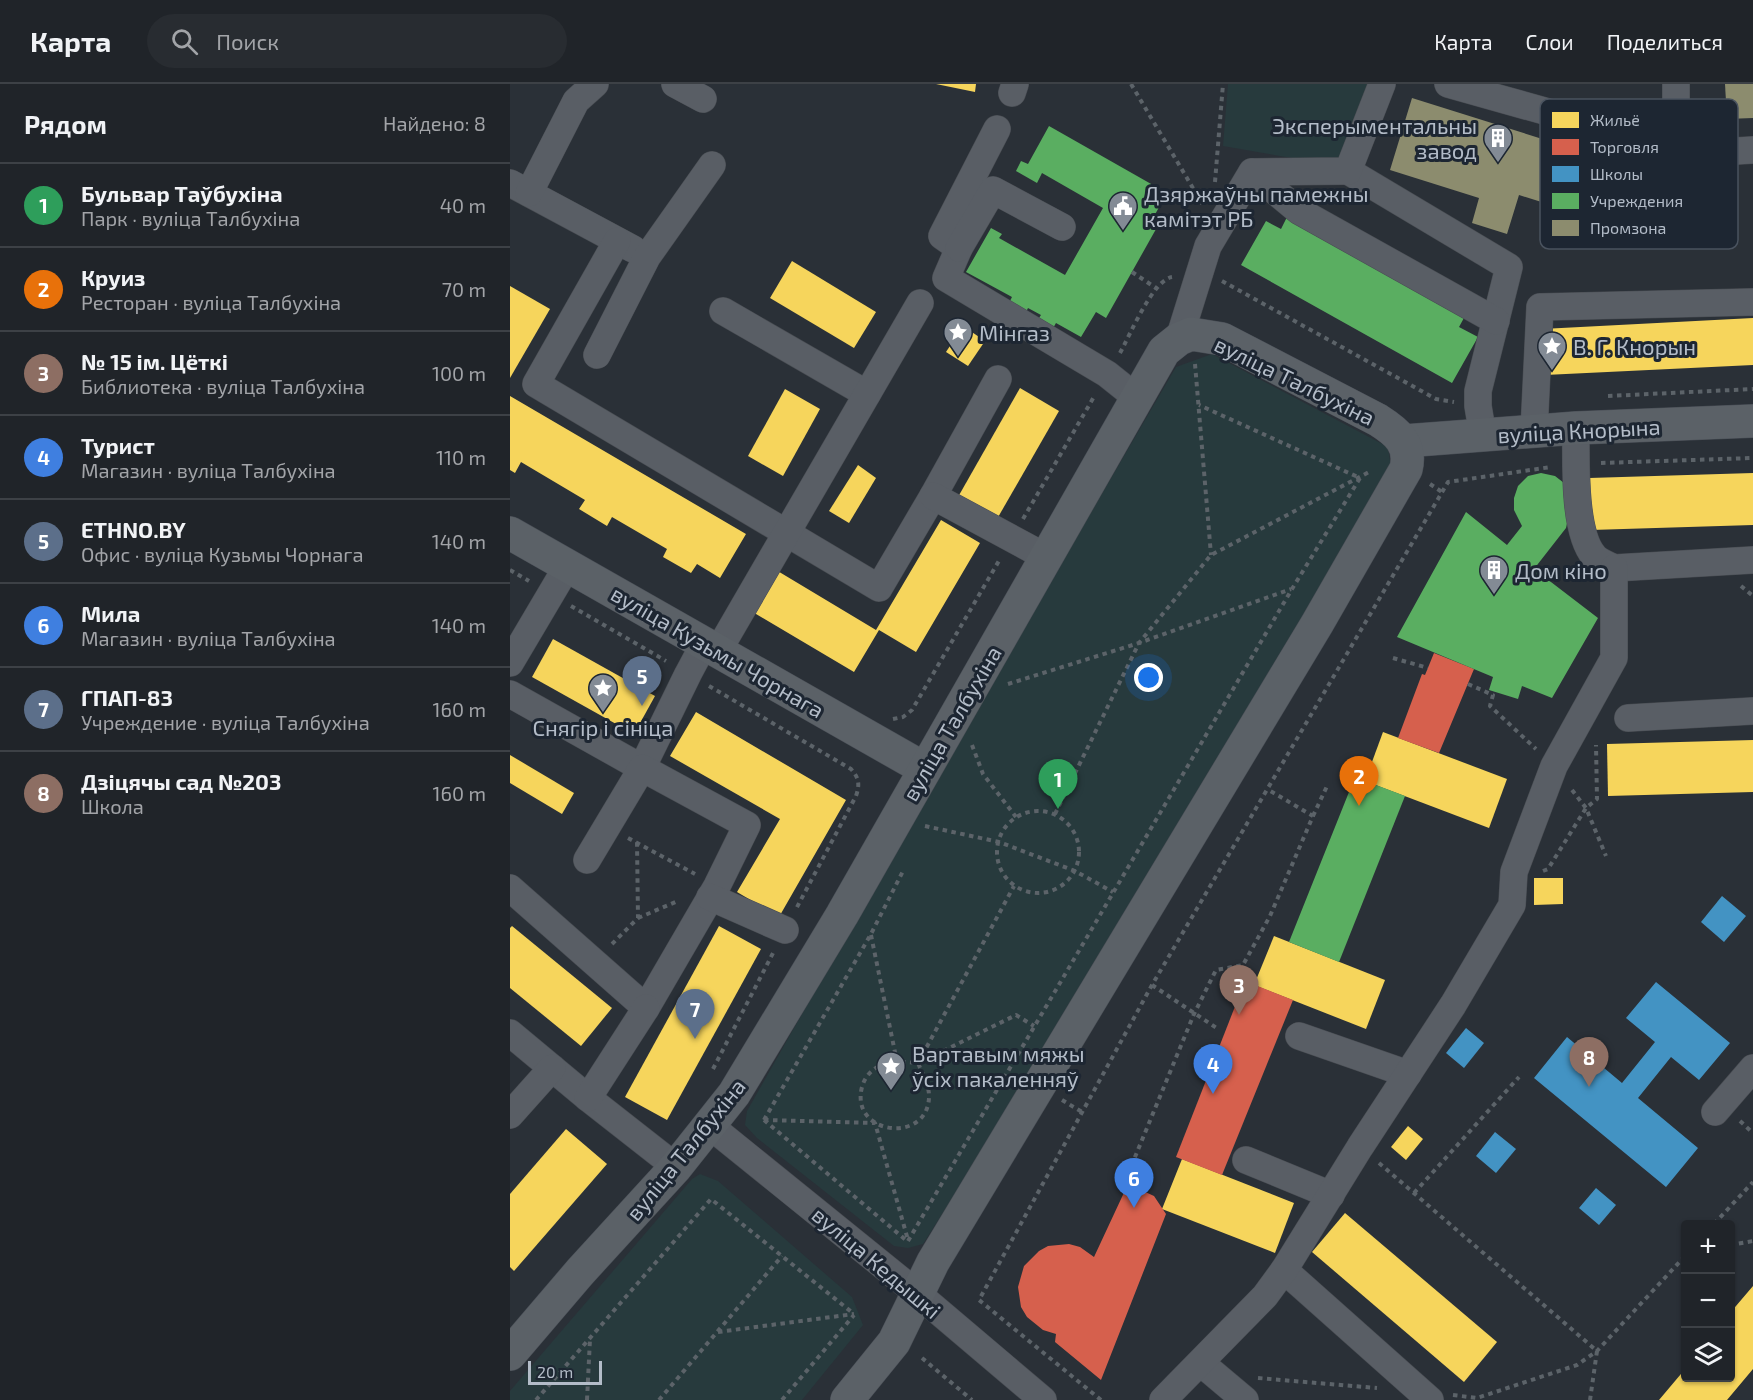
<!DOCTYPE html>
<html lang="ru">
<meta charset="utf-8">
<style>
:root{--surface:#202429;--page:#282c31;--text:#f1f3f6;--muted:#a2a4a8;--line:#3d4146;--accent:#8bbbb9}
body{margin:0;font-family:"Exo 2",sans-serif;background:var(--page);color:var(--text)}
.controls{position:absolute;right:18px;bottom:18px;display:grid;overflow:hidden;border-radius:6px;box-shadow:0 2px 4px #0004}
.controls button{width:54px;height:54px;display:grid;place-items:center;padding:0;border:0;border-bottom:2px solid var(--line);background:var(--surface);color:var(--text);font:30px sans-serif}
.scale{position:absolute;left:18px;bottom:15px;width:74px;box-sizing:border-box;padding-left:6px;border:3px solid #b3bcc8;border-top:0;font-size:16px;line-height:21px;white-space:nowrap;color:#b3bcc8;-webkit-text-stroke:4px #1d2632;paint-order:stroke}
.you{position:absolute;left:639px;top:594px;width:21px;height:21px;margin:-15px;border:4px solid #fff;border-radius:50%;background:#1a73e8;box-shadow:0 0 0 9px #1a73e833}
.badge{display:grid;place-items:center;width:39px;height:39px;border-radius:50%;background:var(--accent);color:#fff;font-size:20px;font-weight:700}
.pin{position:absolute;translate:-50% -50px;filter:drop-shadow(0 2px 3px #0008)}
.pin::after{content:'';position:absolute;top:32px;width:21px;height:18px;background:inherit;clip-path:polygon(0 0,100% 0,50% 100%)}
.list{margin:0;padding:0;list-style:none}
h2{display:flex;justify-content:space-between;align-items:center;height:78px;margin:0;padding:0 24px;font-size:26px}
h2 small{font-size:20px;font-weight:400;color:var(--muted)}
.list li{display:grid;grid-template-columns:39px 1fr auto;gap:18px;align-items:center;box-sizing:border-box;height:84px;padding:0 24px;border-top:2px solid var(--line)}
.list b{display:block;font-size:22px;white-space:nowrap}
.list p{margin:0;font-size:20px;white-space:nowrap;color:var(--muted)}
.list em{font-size:20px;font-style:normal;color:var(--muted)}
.icon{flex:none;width:33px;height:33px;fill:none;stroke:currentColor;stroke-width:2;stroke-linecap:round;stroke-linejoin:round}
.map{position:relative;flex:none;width:1243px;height:1316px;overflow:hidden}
header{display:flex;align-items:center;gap:36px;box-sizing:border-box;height:84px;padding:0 30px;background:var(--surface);border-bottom:2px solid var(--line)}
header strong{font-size:28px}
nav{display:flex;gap:33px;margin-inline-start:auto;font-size:21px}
.search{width:420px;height:54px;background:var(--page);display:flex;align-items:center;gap:15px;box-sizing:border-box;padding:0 21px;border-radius:33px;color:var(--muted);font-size:22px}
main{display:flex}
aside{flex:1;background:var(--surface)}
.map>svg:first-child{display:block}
</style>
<header>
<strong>Карта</strong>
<div class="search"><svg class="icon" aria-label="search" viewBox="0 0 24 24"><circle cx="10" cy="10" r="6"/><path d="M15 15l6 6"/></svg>Поиск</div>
<nav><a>Карта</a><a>Слои</a><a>Поделиться</a></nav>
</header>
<main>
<aside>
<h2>Рядом<small>Найдено: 8</small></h2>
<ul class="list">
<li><span class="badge" style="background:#2e9e5b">1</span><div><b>Бульвар Таўбухіна</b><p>Парк · вуліца Талбухіна</p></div><em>40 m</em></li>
<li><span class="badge" style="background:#e8710a">2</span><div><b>Круиз</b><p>Ресторан · вуліца Талбухіна</p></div><em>70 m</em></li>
<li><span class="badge" style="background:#8d6e63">3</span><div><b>№ 15 ім. Цёткі</b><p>Библиотека · вуліца Талбухіна</p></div><em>100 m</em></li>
<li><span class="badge" style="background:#3f7fe0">4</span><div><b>Турист</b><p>Магазин · вуліца Талбухіна</p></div><em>110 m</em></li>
<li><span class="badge" style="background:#5c6f8a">5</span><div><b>ETHNO.BY</b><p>Офис · вуліца Кузьмы Чорнага</p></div><em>140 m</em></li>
<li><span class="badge" style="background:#3f7fe0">6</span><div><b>Мила</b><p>Магазин · вуліца Талбухіна</p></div><em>140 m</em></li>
<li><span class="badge" style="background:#5c6f8a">7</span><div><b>ГПАП-83</b><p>Учреждение · вуліца Талбухіна</p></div><em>160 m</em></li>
<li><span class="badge" style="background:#8d6e63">8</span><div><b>Дзіцячы сад №203</b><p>Школа</p></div><em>160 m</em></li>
</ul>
</aside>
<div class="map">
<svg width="1243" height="1316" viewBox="0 0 1243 1316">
<rect width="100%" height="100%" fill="#2a3037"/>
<g fill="#273a3d">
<polygon points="718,0 868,0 852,62 822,81 713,62"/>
<polygon points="702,270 878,363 882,391 626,827 413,1160 398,1164 384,1162 247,1054 235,1041 237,1027 424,697 666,283"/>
<polygon points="190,1090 208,1097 342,1213 353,1241 292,1316 0,1316 0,1307 182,1095"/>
</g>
<g fill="#f6d55c">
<polygon points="426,0 466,0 465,8"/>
<polygon points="282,177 366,228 344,264 260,214"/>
<polygon points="0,202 40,225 0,294"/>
<polygon points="1243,234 1243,281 1035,291 1032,245"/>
<polygon points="453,242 475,257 458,282 436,268"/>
<polygon points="510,304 549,327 487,435 448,413"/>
<polygon points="275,305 310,325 273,392 238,372"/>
<polygon points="0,312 236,450 210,494 187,480 181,489 153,473 157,465 102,433 97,442 69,425 75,416 11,378 5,389 0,386"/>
<polygon points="348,381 366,394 339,439 319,427"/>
<polygon points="1243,389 1243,441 1081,446 1079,394"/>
<polygon points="431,436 470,459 406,568 369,546 344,588 241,527 266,486 366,546"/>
<polygon points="43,555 145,612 124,650 22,593"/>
<polygon points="186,628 336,716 269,833 227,808 270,735 160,672"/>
<polygon points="873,648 997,695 979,744 855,697"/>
<polygon points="1243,656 1243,708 1098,712 1097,660"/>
<polygon points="0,671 64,709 52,730 0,699"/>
<polygon points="1024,794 1053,794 1053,820 1024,821"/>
<polygon points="2,842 102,924 71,962 0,904 0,844"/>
<polygon points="209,842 251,865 157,1036 115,1013"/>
<polygon points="764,852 875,896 856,945 744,901"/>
<polygon points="898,1042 913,1055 896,1076 881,1063"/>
<polygon points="56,1045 97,1080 4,1187 0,1183 0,1110"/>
<polygon points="672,1075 784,1119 765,1169 652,1125"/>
<polygon points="835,1129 987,1258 954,1298 802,1168"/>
<polygon points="1243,1202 1243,1285 1217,1316 1149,1316 1176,1284 1176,1294 1220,1294 1220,1229"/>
</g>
<g fill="#d6604d">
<polygon points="924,569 964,585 929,669 888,654 912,590 915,591"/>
<polygon points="735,897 783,916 712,1091 666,1073"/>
<polygon points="618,1100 644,1112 656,1130 591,1296 545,1258 546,1250 533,1246 517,1233 511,1223 508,1203 514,1182 529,1167 538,1162 559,1160 570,1163 584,1173"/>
</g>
<g fill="#4393c3">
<polygon points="1212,812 1236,832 1214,858 1191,838"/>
<polygon points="1146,898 1220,959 1189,996 1161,973 1128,1014 1188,1064 1156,1103 1024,994 1057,953 1112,999 1145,958 1116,934"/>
<polygon points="956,944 974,959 954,984 936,969"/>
<polygon points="985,1048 1006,1065 986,1089 966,1072"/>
<polygon points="1086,1104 1106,1121 1089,1141 1069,1124"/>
</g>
<g fill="#5aae61">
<polygon points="539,42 657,109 643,134 650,138 596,234 586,228 571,253 546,239 542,246 527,237 531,231 518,224 515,230 498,221 502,213 456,188 481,144 492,150 489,154 555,191 593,124 532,89 527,99 506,87 511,77 518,80"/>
<polygon points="777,133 955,232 949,243 968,253 942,299 731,181 756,137 771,145"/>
<polygon points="1031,389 1045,392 1054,399 1058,435 1056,444 1024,485 1088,534 1042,614 1012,602 1008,615 979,606 983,593 887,553 956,428 997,461 1012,442 1004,426 1004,414 1008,402 1018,392"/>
<polygon points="845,693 895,712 829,878 779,858"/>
</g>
<g fill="#8c8c6e">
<polygon points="1215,0 1243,0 1243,34 1217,35"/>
<polygon points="902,14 1096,75 1079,133 1009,111 997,150 962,139 969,114 880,86"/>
</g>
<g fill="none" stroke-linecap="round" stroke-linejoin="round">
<g stroke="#484c52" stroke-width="28">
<g id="minor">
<polyline points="165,0 193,15"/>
<polyline points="938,0 1166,64"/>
<polyline points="1166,0 1166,64 1209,68 1243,66"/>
<polyline points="502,9 505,0"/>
<polyline points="487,45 432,152 449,164 436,194 597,290 627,314"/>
<polyline points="838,87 999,183 968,307 968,322 973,352"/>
<polyline points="742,88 789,127 986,237"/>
<polyline points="0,99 123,165"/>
<polyline points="19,109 66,17 85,0"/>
<polyline points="107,157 26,300 369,504 423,412 488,295"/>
<polyline points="449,164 483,106 552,143"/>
<polyline points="213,227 357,310"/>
<polyline points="669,255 698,162 742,88 838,87 872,0"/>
<polyline points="87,271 137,173 202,81"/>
<path d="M1066,344c0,31 -3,104 18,128 4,5 14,9 20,12l139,-8"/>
<polyline points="1024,347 1030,223 1243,218"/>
<polyline points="423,412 536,473"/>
<polyline points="208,567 410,219"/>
<polyline points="0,579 58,481"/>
<polyline points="0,610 132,684 178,590 194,560"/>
<polyline points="1118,634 1243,627"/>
<polyline points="0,804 136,924 207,802 237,741 132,684 77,776"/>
<polyline points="200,813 275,846"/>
<polyline points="0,949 78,1014 166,1083"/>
<polyline points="789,952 898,990"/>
<polyline points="78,1014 136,924"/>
<polyline points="1205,1028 1243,984"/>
<polyline points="0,1031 42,984"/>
<polyline points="199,1041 408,1210 533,1316"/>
<polyline points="736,1076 821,1111"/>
<polyline points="774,1186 920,1316"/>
<polyline points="691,1279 735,1316"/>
<polyline points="653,1316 755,1212 774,1186 850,1063 943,921 1002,821 1004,788 1044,682 1104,574 1104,484"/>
</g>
</g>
<g stroke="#474c54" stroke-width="34">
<g id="major">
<polyline points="894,357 1066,344 1243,337"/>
<polyline points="0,449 415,685"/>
<path d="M0,1270l70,-82 96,-105 58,-73 108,-179 322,-564 15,-12 12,-5 31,5 156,81c19,12 34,24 28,49l-89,155 -384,638 -39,80 -47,58"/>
</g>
</g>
<g stroke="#5c6369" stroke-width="4" stroke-dasharray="4.5 4.5" stroke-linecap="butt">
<polyline points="621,0 693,121"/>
<polyline points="705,98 713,0"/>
<polyline points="622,188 646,204"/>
<polyline points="712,197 926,315 944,318"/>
<path d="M610,269c10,-18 33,-73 52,-76"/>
<polyline points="685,280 701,471"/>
<polyline points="1098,312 1243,305"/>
<polyline points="1091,379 1243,374"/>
<polyline points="920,400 932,408"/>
<polyline points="513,435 585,311"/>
<polyline points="0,486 19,497"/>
<polyline points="1231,502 1243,512"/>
<polyline points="61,522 156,577"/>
<polyline points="883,574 918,584"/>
<polyline points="498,600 629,559 781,505"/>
<polyline points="958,600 983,611 980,622 1026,665"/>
<path d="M199,602l142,83c8,9 9,15 5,27l-60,113"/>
<polyline points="383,635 393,633 402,626 490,475"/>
<polyline points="462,661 473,690 506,733"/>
<polyline points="1062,706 1076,724 1096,772"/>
<circle cx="528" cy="768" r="41"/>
<polyline points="545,730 629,559 701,471 861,387"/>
<polyline points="803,732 818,700"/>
<polyline points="415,742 489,758 565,787 603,808"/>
<polyline points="118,754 185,790"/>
<polyline points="1033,787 1038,785 1076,724 1087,715 1086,661"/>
<polyline points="128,834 168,817"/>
<polyline points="361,851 387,978"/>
<polyline points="102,860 128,834 127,758"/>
<polyline points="642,901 708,945"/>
<path d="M382,977l26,2c4,10 10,20 11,31 2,51 -80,42 -67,-7 4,-15 16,-22 30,-26z"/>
<polyline points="408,979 504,802"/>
<polyline points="409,979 506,931 524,942"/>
<polyline points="203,985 263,869"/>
<polyline points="552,1016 572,1028"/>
<polyline points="254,1036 361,850 393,787"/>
<polyline points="254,1036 365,1039 398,1156"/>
<polyline points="254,1036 397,1157"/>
<polyline points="1230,1037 1243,1049"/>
<polyline points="869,1079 1087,1267 1080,1316"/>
<polyline points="618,1090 684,930 706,886 733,881 760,832 803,732 757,705"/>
<polyline points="904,1109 1009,993"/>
<polyline points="1204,1140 1243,1098"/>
<polyline points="398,1157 782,505 850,394 689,321"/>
<polyline points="1220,1161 1243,1157"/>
<polyline points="208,1248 344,1230"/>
<polyline points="412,1274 462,1316"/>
<polyline points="748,1294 867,1304"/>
<polyline points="943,1311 967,1314 1067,1281 1087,1267 1176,1171"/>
<polyline points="26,1316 201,1115 344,1230"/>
<polyline points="77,1316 80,1255"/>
<polyline points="149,1316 272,1172"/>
<polyline points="272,1316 344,1231"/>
<polyline points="591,1316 469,1216 642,901 938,398 1041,383"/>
</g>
<use href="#minor" stroke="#595e65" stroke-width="27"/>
<use href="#major" stroke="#5b6167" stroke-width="33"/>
</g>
<defs>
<g id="building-pin" transform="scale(1.5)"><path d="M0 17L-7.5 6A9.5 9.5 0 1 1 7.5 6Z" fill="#838b95" stroke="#1d2632"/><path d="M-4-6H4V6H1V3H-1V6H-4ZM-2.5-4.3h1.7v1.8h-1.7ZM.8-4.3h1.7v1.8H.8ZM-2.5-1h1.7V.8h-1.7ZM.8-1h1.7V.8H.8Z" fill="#fff"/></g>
<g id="civic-pin" transform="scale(1.5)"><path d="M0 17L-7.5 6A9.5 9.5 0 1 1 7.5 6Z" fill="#838b95" stroke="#1d2632"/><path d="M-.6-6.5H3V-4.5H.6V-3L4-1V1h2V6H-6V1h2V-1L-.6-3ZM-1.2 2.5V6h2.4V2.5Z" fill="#fff"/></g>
<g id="sight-pin" transform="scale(1.5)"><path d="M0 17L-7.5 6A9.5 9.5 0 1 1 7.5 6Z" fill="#838b95" stroke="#1d2632"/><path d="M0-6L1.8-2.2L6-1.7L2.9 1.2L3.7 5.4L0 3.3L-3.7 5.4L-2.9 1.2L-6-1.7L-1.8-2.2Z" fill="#fff"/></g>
</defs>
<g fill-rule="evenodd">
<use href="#building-pin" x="988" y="54"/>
<use href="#civic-pin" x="613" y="122"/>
<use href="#sight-pin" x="448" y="248"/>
<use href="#sight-pin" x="1042" y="262"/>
<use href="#building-pin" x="984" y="486"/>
<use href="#sight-pin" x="93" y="604"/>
<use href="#sight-pin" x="381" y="982"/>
</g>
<g text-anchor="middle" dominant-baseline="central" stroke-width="6" stroke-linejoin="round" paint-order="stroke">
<g font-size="22" fill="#b3bcc8" stroke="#1d2632" text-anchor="start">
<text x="967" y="41" text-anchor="end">Эксперыментальны<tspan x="967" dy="25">завод</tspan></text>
<text x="634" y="109">Дзяржаўны памежны<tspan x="634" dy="25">камітэт РБ</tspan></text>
<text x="469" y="248">Мінгаз</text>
<text x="1063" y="262">В. Г. Кнорын</text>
<text x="1005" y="486">Дом кіно</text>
<text x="93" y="643" text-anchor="middle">Снягір і сініца</text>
<text x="402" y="969">Вартавым мяжы<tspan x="402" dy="25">ўсіх пакаленняў</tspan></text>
</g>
<g font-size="22" fill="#b3bcc8" stroke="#1d2632">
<text transform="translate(785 296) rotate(26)">вуліца Талбухіна</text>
<text transform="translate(1069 346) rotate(-3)">вуліца Кнорына</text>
<text transform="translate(208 567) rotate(30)">вуліца Кузьмы Чорнага</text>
<text transform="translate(441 639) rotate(-60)">вуліца Талбухіна</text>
<text transform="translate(175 1065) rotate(-51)">вуліца Талбухіна</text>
<text transform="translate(367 1178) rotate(40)">вуліца Кедышкі</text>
</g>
</g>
<rect x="1030" y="15" width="198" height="150" rx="9" fill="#1d2632" stroke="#4a535f" stroke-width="1.5"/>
<rect x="1042" y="28" width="27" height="16" fill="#f6d55c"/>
<rect x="1042" y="55" width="27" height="16" fill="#d6604d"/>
<rect x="1042" y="82" width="27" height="16" fill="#4393c3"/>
<rect x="1042" y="109" width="27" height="16" fill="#5aae61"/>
<rect x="1042" y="136" width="27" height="16" fill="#8c8c6e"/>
<g font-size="16" fill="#b3bcc8">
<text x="1080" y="42">Жильё</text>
<text x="1080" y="69">Торговля</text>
<text x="1080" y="96">Школы</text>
<text x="1080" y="123">Учреждения</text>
<text x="1080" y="150">Промзона</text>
</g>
</svg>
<div class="controls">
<button>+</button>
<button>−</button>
<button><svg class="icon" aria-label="layers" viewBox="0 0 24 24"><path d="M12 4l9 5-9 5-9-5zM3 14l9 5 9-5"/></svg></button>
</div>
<div class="scale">20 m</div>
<div class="you"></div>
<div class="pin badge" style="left:548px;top:725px;background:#2e9e5b">1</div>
<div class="pin badge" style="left:849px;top:722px;background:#e8710a">2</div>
<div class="pin badge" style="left:729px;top:931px;background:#8d6e63">3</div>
<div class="pin badge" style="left:703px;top:1010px;background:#3f7fe0">4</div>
<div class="pin badge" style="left:132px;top:622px;background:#5c6f8a">5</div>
<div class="pin badge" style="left:624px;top:1124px;background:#3f7fe0">6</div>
<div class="pin badge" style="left:185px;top:955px;background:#5c6f8a">7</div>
<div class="pin badge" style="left:1079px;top:1003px;background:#8d6e63">8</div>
</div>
</main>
